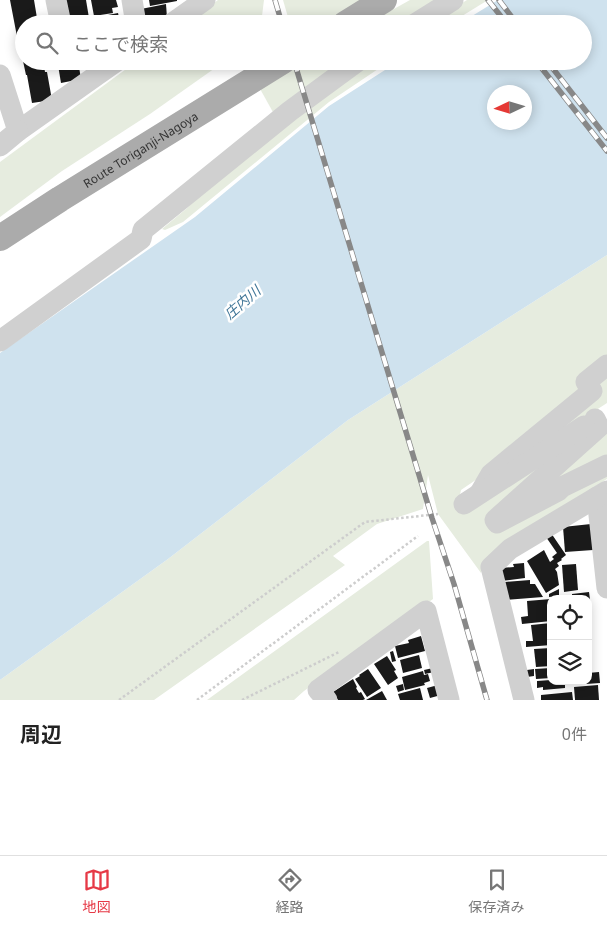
<!DOCTYPE html>
<html lang="ja">
<meta charset="utf-8">
<style>
:root{--surface:#fff;--page:#f6f6f6;--text:#222;--muted:#767676;--line:#e0e0e0;--accent:#e63946}
body{margin:0;font-family:"Noto Sans","Noto Sans JP",sans-serif;background:var(--page);color:var(--text)}
.controls{position:absolute;right:15px;bottom:15px;display:grid;overflow:hidden;border-radius:10px;box-shadow:0 2px 12px #0003}
.controls button{width:45px;height:45px;display:grid;place-items:center;padding:0;border:0;border-bottom:1px solid var(--line);background:var(--surface);color:var(--text);font:25px sans-serif}
.compass{position:absolute;left:487px;top:85px;width:45px;height:45px;border-radius:50%;background:var(--surface);box-shadow:0 2px 12px #0003;rotate:266deg}
.list{margin:0;padding:0;list-style:none}
h2{display:flex;justify-content:space-between;align-items:center;height:65px;margin:0;padding:0 20px;font-size:21px}
h2 small{font-size:16px;font-weight:400;color:var(--muted)}
.icon{flex:none;width:28px;height:28px;fill:none;stroke:currentColor;stroke-width:2;stroke-linecap:round;stroke-linejoin:round}
.map{position:relative;flex:none;width:607px;height:700px;overflow:hidden}
.search{position:absolute;background:var(--surface);box-shadow:0 2px 12px #0003;left:15px;right:15px;top:15px;height:55px;display:flex;align-items:center;gap:12px;box-sizing:border-box;padding:0 18px;border-radius:28px;color:var(--muted);font-size:19px}
.sheet{height:155px;background:var(--surface)}
nav{display:flex;justify-content:space-around;align-items:center;box-sizing:border-box;height:70px;border-top:1px solid var(--line);background:var(--surface);font-size:14px;color:var(--muted)}
nav a{display:grid;justify-items:center;gap:2px}
nav .on{color:var(--accent)}
.map>svg:first-child{display:block}
</style>
<div class="map">
<svg width="607" height="700" viewBox="0 0 607 700">
<rect width="100%" height="100%" fill="#fff"/>
<g fill="#e6ecdf">
<polygon points="218,0 264,0 261,24 187,24"/>
<polygon points="283,0 363,0 321,24 290,24"/>
<polygon points="410,0 444,0 403,24 367,24"/>
<polygon points="467,0 488,0 449,24 428,24"/>
<polygon points="137,61 225,61 150,114 62,171 0,217 0,162"/>
<polygon points="302,61 350,61 274,114 259,87"/>
<polygon points="370,61 390,61 329,102 183,222 165,230 162,229 186,209 203,192 354,72"/>
<polygon points="607,255 607,361 583,393 483,475 461,490 458,504 571,442 498,511 607,469 607,479 509,542 485,562 481,573 438,514 428,475 423,509 377,524 333,556 345,565 154,700 0,700 0,680 168,559 348,420"/>
<polygon points="607,370 607,403 497,474 595,380"/>
<polygon points="607,428 607,460 505,515"/>
<polygon points="427,541 429,541 433,599 304,691 294,700 207,700"/>
</g>
<path fill="#cfe2ee" fill-rule="evenodd" d="M498,0h109v255l-259,165 -180,139 -168,121v-327l195,-136 134,-111 70,-45h184v-37h-124zM494,92h30v30h-30z"/>
<g fill="#1a1a1a">
<polygon points="10,0 34,0 38,24 24,24 24,46 19,47"/>
<polygon points="64,0 86,0 90,24 68,24"/>
<polygon points="91,0 116,0 118,7 112,8 113,13 94,16"/>
<polygon points="149,0 177,0 177,1 150,6"/>
<polygon points="166,4 167,18 162,23 144,24 141,9"/>
<polygon points="118,13 120,22 119,24 95,24 93,18"/>
<polygon points="23,61 43,61 45,72 47,72 52,100 32,103 27,75 26,75"/>
<polygon points="78,61 81,79 61,83 58,65"/>
<polygon points="591,524 593,550 565,552 563,527"/>
<polygon points="551,533 566,555 561,559 562,560 557,563 559,566 555,569 557,572 559,585 546,593 527,561 544,550 550,562 554,559 552,557 557,553 546,537"/>
<polygon points="524,563 525,578 501,581 500,568 514,567 513,564"/>
<polygon points="576,564 578,590 564,592 562,565"/>
<polygon points="530,580 530,584 535,584 543,597 506,600 505,582"/>
<polygon points="559,589 559,596 549,597 549,594"/>
<polygon points="589,592 591,607 588,608 588,599 572,599 572,594"/>
<polygon points="551,599 551,621 522,624 521,617 528,616 527,601"/>
<polygon points="588,611 590,611 591,632 588,632"/>
<polygon points="551,623 551,645 526,647 526,641 533,641 531,625"/>
<polygon points="591,633 592,645 588,646 588,634"/>
<polygon points="421,636 425,651 398,658 395,646 409,643 408,640"/>
<polygon points="591,646 592,658 588,659 588,647"/>
<polygon points="551,648 551,666 536,667 534,649"/>
<polygon points="393,651 396,661 392,662 390,652"/>
<polygon points="419,655 422,668 403,673 400,660"/>
<polygon points="387,656 396,670 394,671 398,678 388,685 374,664"/>
<polygon points="433,668 434,672 425,674 424,670"/>
<polygon points="551,668 551,678 536,679 535,669"/>
<polygon points="368,669 381,688 367,697 355,679 360,676 359,675"/>
<polygon points="534,669 534,676 527,677 527,670"/>
<polygon points="423,671 424,675 428,674 430,681 424,683 425,685 405,690 402,677"/>
<polygon points="599,672 600,683 572,685 572,681 588,681 588,673"/>
<polygon points="353,679 357,687 356,688 359,693 361,692 365,699 363,700 338,700 333,692"/>
<polygon points="551,680 551,681 565,681 565,688 543,690 543,687 537,688 537,681"/>
<polygon points="403,684 404,690 398,692 396,686"/>
<polygon points="438,685 441,695 430,698 427,688"/>
<polygon points="598,685 599,700 575,700 574,687"/>
<polygon points="420,688 423,700 400,700 398,694"/>
<polygon points="382,691 387,700 366,700"/>
<polygon points="572,692 573,700 541,700 541,695"/>
</g>
<g fill="none" stroke-linecap="round" stroke-linejoin="round">
<g stroke="#cdcdcd" stroke-width="2.5" stroke-dasharray="2.5 2.5" stroke-linecap="butt">
<polyline points="119,700 365,522 438,514"/>
<polyline points="197,700 418,536"/>
<polyline points="242,700 339,652"/>
</g>
<g stroke="#d0d0d0" stroke-width="21">
<polyline points="56,0 61,24"/>
<polyline points="132,0 136,24"/>
<polyline points="171,24 205,0"/>
<polyline points="415,24 453,0"/>
<polyline points="0,75 18,131 117,61"/>
<polyline points="0,146 18,131"/>
<polyline points="0,341 141,239 143,230 290,111 358,61"/>
<polyline points="595,419 599,427 495,520 497,523 558,491 562,487 607,465"/>
<polyline points="607,491 597,497 607,588"/>
<polyline points="480,493 491,474 592,391 586,382 607,365"/>
<polyline points="464,504 584,426"/>
<polyline points="327,700 318,690 426,611 449,700"/>
<polyline points="524,700 491,567 510,549 597,497"/>
</g>
<g stroke="#ababab" stroke-width="26">
<polyline points="345,24 384,0"/>
<path id="s1" d="M0,238l60,-39 223,-138"/>
</g>
<g stroke="#888" stroke-width="5.5">
<g id="rail">
<polyline points="275,0 282,24"/>
<polyline points="488,0 507,24"/>
<polyline points="499,0 517,24"/>
<polyline points="294,61 432,518 454,584 487,700"/>
<polyline points="536,61 607,151"/>
<polyline points="547,61 607,138"/>
</g>
</g>
<use href="#rail" stroke="#fff" stroke-width="4" stroke-dasharray="11" stroke-linecap="butt"/>
</g>
<g text-anchor="middle" dominant-baseline="central" stroke-width="5" stroke-linejoin="round" paint-order="stroke">
<g font-size="12" fill="#333" stroke="#fff">
<text stroke="none"><textPath href="#s1" startOffset="166">Route Toriganji-Nagoya</textPath></text>
</g>
<g font-size="14" font-style="italic" fill="#3f7597" stroke="#fff">
<text transform="translate(242 302) rotate(-41)">庄内川</text>
</g>
</g>
</svg>
<div class="controls">
<button><svg class="icon" aria-label="locate" viewBox="0 0 24 24"><circle cx="12" cy="12" r="6"/><path d="M12 2v4M12 18v4M2 12h4M18 12h4"/></svg></button>
<button><svg class="icon" aria-label="layers" viewBox="0 0 24 24"><path d="M12 4l9 5-9 5-9-5zM3 14l9 5 9-5"/></svg></button>
</div>
<svg class="compass" viewBox="-18 -18 36 36"><path d="M0-13l5 13h-10z" fill="#e53935"/><path d="M0 13l5-13h-10z" fill="#767676"/></svg>
<div class="search"><svg class="icon" aria-label="search" viewBox="0 0 24 24"><circle cx="10" cy="10" r="6"/><path d="M15 15l6 6"/></svg>ここで検索</div>
</div>
<section class="sheet">
<h2>周辺<small>0件</small></h2>
<ul class="list">
</ul>
</section>
<nav>
<a class="on"><svg class="icon" aria-label="map" viewBox="0 0 24 24"><path d="M3 6l6-2 6 2 6-2v14l-6 2-6-2-6 2zM9 4v14M15 6v14"/></svg>地図</a>
<a><svg class="icon" aria-label="directions" viewBox="0 0 24 24"><path d="M12 3l9 9-9 9-9-9zM9 14v-3h6M13 9l2 2-2 2"/></svg>経路</a>
<a><svg class="icon" aria-label="saved" viewBox="0 0 24 24"><path d="M7 4h10v16l-5-4-5 4z"/></svg>保存済み</a>
</nav>
